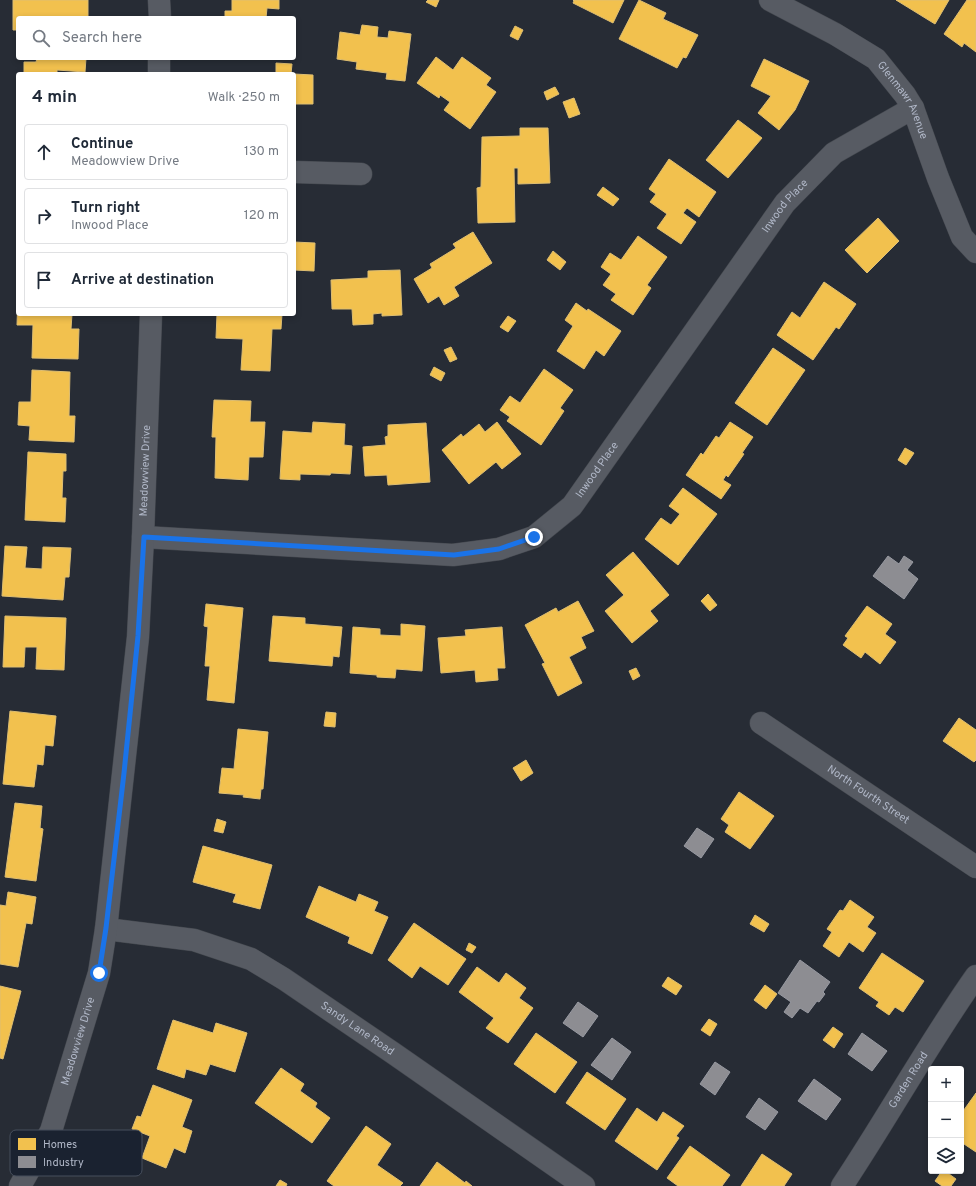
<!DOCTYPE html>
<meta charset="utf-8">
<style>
:root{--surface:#fff;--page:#f6f6f7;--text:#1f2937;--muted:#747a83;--line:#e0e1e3}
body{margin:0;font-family:Overpass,sans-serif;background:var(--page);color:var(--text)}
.controls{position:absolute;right:12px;bottom:12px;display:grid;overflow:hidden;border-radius:4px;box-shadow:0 2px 6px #0003}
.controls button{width:36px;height:36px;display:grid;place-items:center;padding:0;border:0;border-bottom:1px solid var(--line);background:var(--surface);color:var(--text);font:20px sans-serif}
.stop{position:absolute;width:12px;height:12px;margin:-9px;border:3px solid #1a73e8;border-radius:50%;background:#fff}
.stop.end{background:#1a73e8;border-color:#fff;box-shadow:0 1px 4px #0008}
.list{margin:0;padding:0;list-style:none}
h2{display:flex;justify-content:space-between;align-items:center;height:52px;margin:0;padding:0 16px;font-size:17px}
h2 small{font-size:13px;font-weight:400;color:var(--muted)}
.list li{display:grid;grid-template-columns:26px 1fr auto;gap:12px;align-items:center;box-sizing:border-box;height:56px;margin:0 8px 8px;padding:0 8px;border:1px solid var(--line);border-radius:4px}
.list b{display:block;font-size:15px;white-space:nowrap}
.list p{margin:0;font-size:13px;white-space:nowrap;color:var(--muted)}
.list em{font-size:13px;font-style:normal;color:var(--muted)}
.icon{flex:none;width:22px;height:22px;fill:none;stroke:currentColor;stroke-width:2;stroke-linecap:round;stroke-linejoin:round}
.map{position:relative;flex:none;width:976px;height:1186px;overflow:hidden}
.search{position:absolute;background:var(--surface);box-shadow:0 2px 6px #0003;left:16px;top:16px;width:280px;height:44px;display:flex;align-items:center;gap:10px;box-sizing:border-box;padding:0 14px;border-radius:4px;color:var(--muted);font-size:15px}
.panel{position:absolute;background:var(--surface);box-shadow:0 2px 6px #0003;left:16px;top:72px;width:280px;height:244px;border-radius:4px}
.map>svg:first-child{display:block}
</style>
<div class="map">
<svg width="976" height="1186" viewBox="0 0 976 1186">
<rect width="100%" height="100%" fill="#272c35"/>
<g fill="#f2c14e" stroke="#debe72">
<polygon points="13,0 88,0 88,18 18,18 18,30 13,30"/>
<polygon points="232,0 279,0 279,9 267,8 266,18 225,18 225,11 232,11"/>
<polygon points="428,0 439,0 436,7 426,2"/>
<polygon points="573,0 624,0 613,23 573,3 574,1"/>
<polygon points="639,0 666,13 663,19 698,35 686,58 683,57 677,68 619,39"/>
<polygon points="896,0 949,0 935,24"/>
<polygon points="967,0 976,0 976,52 964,43 962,47 944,34"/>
<polygon points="362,25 378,27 377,37 388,38 389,31 411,34 405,81 386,79 387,73 356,69 357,62 337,59 340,32 360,35"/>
<polygon points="515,26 523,30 518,40 510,36"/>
<polygon points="436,57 453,70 462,57 491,78 486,85 496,92 470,129 444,110 450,102 440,95 439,98 417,83"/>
<polygon points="37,58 86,58 85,72 57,70 57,74 24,74 24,62 36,62"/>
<polygon points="764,59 809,81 795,110 779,130 758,113 771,96 751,86"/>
<polygon points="276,63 292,64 291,74 276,74"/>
<polygon points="226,73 276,74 226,74"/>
<polygon points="294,74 313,75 313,104 294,104"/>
<polygon points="555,87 559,94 547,100 544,92"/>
<polygon points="574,98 580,114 569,118 563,102"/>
<polygon points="738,120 762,138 728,178 706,160"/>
<polygon points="520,128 548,128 550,183 518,184 518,168 514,168 515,222 478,223 477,188 481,187 482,137 520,136"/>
<polygon points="669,159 716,192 699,217 687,208 683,213 696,222 681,244 657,228 667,214 650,202 656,194 649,189"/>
<polygon points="603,187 619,199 613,206 597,195"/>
<polygon points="878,218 899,241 867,273 845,250"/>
<polygon points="473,232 492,263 454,287 459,296 444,305 439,296 428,303 414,279 432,268 430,264 456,248 453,244"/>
<polygon points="638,236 667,257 647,285 651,288 633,315 611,300 616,294 603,285 611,274 601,267 610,253 621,260"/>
<polygon points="294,242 315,243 314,271 294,270"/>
<polygon points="553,251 566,262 560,270 547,260"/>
<polygon points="400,270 402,315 382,316 382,313 373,314 373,324 353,325 352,309 332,309 331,280 368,278 368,271"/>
<polygon points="824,282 856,304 839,329 836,327 813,360 777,335 792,312 800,318"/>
<polygon points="18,295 18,314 72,314 71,329 79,329 78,359 32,358 33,325 17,325"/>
<polygon points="576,303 587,311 588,309 621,331 604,356 596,350 584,369 557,351 573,326 565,320"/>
<polygon points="217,314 282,314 281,329 272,329 270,371 241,370 243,339 216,338"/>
<polygon points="508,316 516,321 508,332 500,327"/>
<polygon points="451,347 457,359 450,362 444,350"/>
<polygon points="773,348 805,370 767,425 735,403"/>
<polygon points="434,367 445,373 441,381 430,375"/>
<polygon points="544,369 573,390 560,408 564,411 541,445 507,421 510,417 500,410 510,396 520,403"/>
<polygon points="32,370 70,372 69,416 75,416 74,442 29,440 30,426 18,425 19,402 31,402"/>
<polygon points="214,400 251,401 250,422 265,422 263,457 249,457 248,480 215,478 216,437 212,437"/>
<polygon points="313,422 345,424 344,445 352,446 350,474 331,473 330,475 300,474 300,480 280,479 283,431 312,433"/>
<polygon points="497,422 521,454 502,469 496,462 469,484 442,450 461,434 463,437 479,424 485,432"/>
<polygon points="730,422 753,437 742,453 744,454 728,477 726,475 723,480 731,485 721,499 686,475 701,453 703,455 716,436 719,438"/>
<polygon points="426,423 430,482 388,485 387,475 365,476 363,447 386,445 385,437 388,436 388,425"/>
<polygon points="905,448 914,453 906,465 898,460"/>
<polygon points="28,452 66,454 66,471 63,471 62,498 66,498 65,522 25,520"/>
<polygon points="683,488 717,514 678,565 645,539 661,518 671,525 680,514 669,506"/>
<polygon points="5,546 27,547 25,568 42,569 43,547 71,548 69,577 65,577 63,600 2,596"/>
<polygon points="633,552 669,595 650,611 658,621 632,643 605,611 624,595 606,575"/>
<polygon points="708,594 717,605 710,611 701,601"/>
<polygon points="578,601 594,631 581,637 586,648 569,657 582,683 558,696 542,664 545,663 525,625 556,608 558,612"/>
<polygon points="206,604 243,608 234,703 207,700 210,666 205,666 208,627 204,626"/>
<polygon points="867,606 892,624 885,634 896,642 880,664 865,652 861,658 843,645 848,638 845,636"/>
<polygon points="5,616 66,618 64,670 36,669 37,647 25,647 24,667 3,667"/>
<polygon points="273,616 305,618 305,624 342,627 339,657 333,656 332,666 269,661"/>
<polygon points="401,624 425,626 422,671 396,669 395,678 377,677 377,675 350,673 353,627 380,629 380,635 401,636"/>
<polygon points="502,627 505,668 497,668 498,680 476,682 475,670 441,673 438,638 466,636 465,630"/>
<polygon points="636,668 640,676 633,680 629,671"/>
<polygon points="10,711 56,716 53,746 45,745 43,765 37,764 34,787 3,784"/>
<polygon points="326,712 336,713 335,727 324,726"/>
<polygon points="959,718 976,730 976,760 974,762 943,741"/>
<polygon points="238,729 268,732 263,789 261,789 260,799 243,797 244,795 219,793 222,768 234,769"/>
<polygon points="526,760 533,773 521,781 513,768"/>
<polygon points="739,792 774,816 750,849 725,832 729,825 721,819"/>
<polygon points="15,803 42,806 40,828 43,829 36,881 5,877"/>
<polygon points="217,819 226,822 223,833 214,831"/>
<polygon points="203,846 272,865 260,909 233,902 236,894 193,882"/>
<polygon points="319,886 356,902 359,894 378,902 374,911 388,917 372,954 348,943 350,937 306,917"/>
<polygon points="8,892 36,897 32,924 26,923 18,967 0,964 0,905 6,906"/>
<polygon points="850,900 874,917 867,927 876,933 863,952 849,942 839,957 823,946 832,932 827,929 840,910 843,911"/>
<polygon points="755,915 769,924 764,932 750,924"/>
<polygon points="414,923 466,959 448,985 420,966 412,978 388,960"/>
<polygon points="469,943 476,947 472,953 466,950"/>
<polygon points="882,953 924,981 903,1012 895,1007 889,1015 876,1006 879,1002 859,988"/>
<polygon points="477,967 499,983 506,973 526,988 519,998 533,1008 508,1043 486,1028 494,1018 459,992"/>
<polygon points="668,977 682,986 676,995 662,986"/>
<polygon points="765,985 777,994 766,1009 754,1000"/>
<polygon points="0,986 21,991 3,1059 0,1058"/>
<polygon points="709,1019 717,1024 710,1036 701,1030"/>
<polygon points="173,1020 213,1033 216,1023 247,1033 235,1072 210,1064 206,1075 186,1069 184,1078 157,1069"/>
<polygon points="833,1027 843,1034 834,1048 823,1040"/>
<polygon points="536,1033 577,1062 555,1093 514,1064"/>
<polygon points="281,1068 304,1084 300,1091 317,1103 315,1107 330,1118 312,1143 255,1103"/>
<polygon points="587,1072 626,1099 605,1130 566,1103"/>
<polygon points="153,1085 192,1100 182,1127 192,1131 185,1153 174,1148 166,1168 142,1158 150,1136 132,1129 137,1116 141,1117"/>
<polygon points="976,1093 976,1152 961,1142 961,1114"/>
<polygon points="637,1108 657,1122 663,1112 684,1126 676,1136 679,1138 657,1170 615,1141"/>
<polygon points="366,1126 391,1144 377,1165 403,1183 400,1186 334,1186 327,1181"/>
<polygon points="690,1146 730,1175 722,1186 678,1186 667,1178"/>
<polygon points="762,1154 792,1174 784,1186 741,1186"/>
<polygon points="437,1162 465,1183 466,1181 472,1186 420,1186"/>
<polygon points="942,1171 945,1171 956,1179 951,1186 942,1186 935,1181"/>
<polygon points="280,1180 287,1184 286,1186 276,1186"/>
</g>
<g fill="#8d8d92" stroke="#989aa2">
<polygon points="888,556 899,564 904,556 913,562 907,570 918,579 904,599 873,576"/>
<polygon points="697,828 714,839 701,858 684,846"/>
<polygon points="800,960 830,982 823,992 825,994 819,1002 817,1001 808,1013 800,1008 792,1018 784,1012 791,1002 778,993"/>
<polygon points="578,1002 598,1016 583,1037 563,1023"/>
<polygon points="862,1033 887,1051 872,1071 848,1054"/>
<polygon points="612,1038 631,1052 612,1080 591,1065"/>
<polygon points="715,1062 730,1072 715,1095 700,1084"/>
<polygon points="814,1079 841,1099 826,1120 798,1101"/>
<polygon points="759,1098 778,1112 765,1130 746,1117"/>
</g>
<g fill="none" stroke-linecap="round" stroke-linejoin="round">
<g stroke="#43474e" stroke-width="23">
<g id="street">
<polyline points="159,0 160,18"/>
<path id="s1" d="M770,0l65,34 41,25 29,36 8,13 25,70 24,59 14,15"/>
<polyline points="159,74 159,58"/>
<polyline points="294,172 361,174"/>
<path id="s2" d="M143,537l310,18 46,-6 35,-12 38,-31 213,-303 49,-50 79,-45"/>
<path id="s3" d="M761,723l215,144"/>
<path id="s4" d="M106,929l88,11 57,19 33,20 109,74 191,133"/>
<path id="s5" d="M20,1186l31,-55 48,-158 7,-44 32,-292 5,-100 8,-223"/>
<path id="s6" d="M842,1186c46,-69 86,-142 134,-210"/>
</g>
</g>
<use href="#street" stroke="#575b63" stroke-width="22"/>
</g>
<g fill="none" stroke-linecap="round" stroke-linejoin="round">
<polyline stroke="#1a73e8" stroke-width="5" points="99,973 106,928 124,773 138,636 144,537 454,555 499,549 534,537"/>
</g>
<g text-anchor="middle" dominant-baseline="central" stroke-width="4" stroke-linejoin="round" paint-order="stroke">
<g font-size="11" fill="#b0b7c7" stroke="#1a2230">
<text stroke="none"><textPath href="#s1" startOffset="171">Glenmawr Avenue</textPath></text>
<text stroke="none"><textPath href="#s2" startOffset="811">Inwood Place</textPath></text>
<text stroke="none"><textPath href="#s2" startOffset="487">Inwood Place</textPath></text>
<text stroke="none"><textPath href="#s5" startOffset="733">Meadowview Drive</textPath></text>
<text stroke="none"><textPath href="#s3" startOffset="129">North Fourth Street</textPath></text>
<text stroke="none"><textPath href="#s4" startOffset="276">Sandy Lane Road</textPath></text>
<text stroke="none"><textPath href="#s5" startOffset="157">Meadowview Drive</textPath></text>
<text stroke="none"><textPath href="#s6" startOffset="125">Garden Road</textPath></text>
</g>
</g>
<rect x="10" y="1130" width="132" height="46" rx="6" fill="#1a2230" stroke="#474f5d" stroke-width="1"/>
<rect x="18" y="1138" width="18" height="12" fill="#f2c14e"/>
<rect x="18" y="1156" width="18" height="12" fill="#8d8d92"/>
<g font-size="11" fill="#b0b7c7">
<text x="43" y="1148">Homes</text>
<text x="43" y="1166">Industry</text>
</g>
</svg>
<div class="controls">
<button>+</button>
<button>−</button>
<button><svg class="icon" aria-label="layers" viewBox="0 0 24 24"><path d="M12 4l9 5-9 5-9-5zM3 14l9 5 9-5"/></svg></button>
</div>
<div class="stop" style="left:99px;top:973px"></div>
<div class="stop end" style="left:534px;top:537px"></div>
<div class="search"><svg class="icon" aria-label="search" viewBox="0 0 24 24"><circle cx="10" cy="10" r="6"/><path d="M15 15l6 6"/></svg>Search here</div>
<section class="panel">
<h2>4 min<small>Walk · 250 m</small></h2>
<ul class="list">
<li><svg class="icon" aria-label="ahead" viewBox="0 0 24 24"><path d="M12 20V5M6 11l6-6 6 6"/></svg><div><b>Continue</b><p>Meadowview Drive</p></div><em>130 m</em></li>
<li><svg class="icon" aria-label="right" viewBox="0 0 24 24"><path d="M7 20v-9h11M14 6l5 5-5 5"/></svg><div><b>Turn right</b><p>Inwood Place</p></div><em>120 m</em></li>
<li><svg class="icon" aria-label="arrive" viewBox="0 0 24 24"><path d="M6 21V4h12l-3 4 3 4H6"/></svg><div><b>Arrive at destination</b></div></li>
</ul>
</section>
</div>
